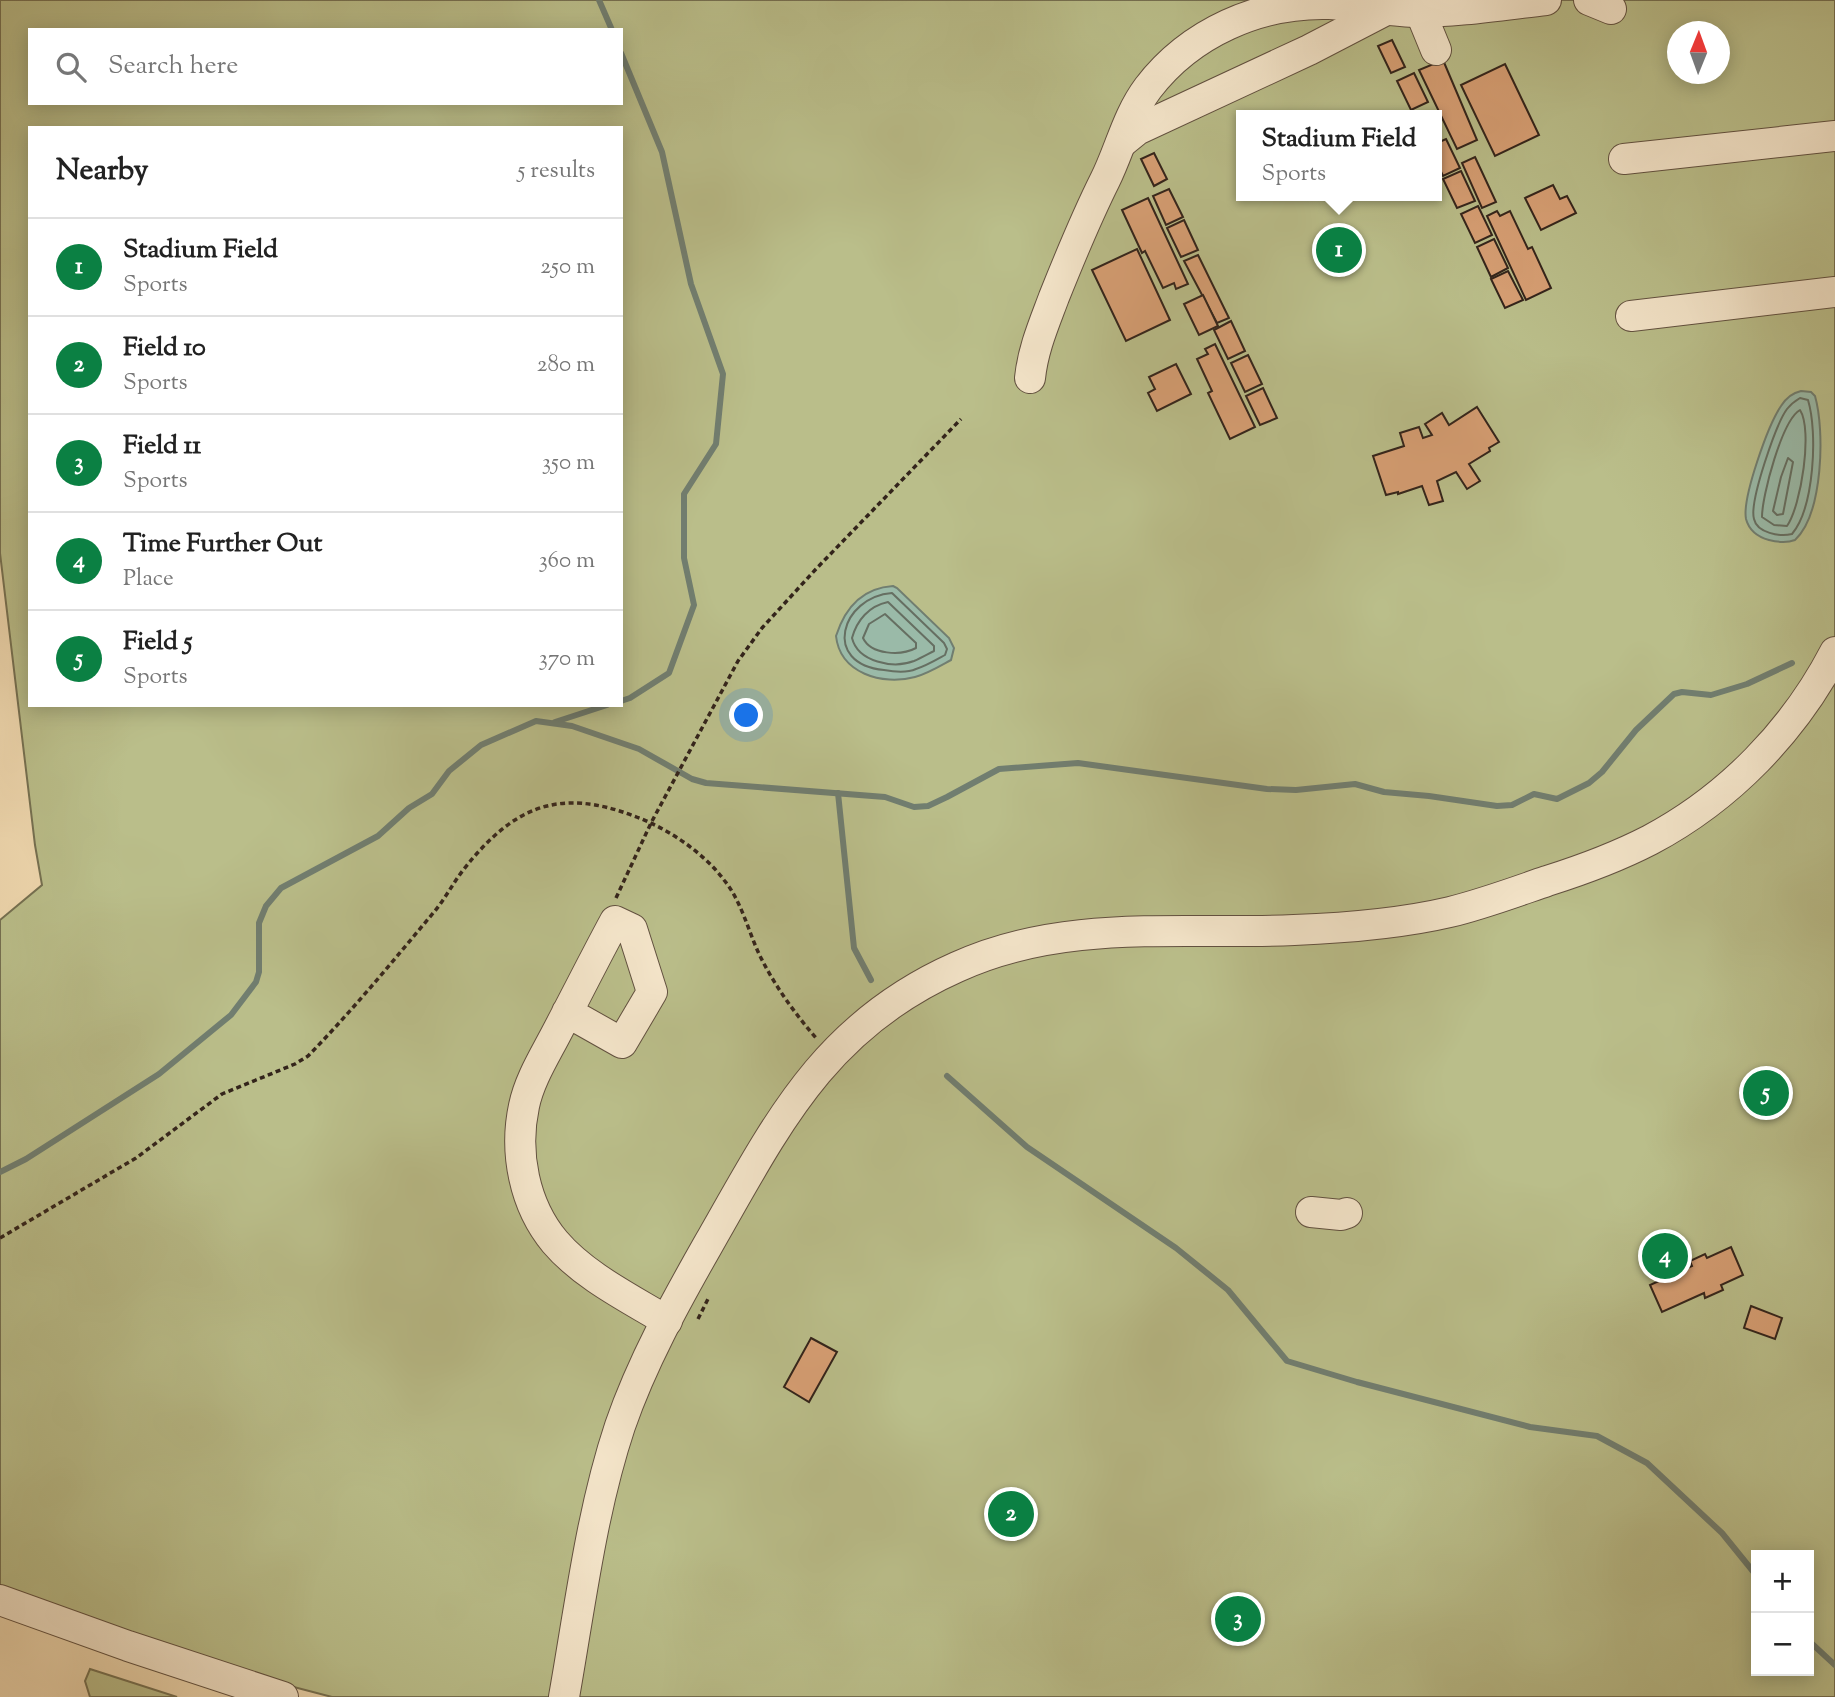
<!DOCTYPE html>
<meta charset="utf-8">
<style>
:root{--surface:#fff;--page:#f6f6f6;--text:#222;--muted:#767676;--line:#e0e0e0;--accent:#0b8043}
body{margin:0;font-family:"Sorts Mill Goudy",serif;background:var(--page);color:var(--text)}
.controls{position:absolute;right:21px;bottom:21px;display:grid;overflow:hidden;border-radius:0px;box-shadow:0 4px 18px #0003}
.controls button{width:63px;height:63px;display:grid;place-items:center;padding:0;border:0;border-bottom:2px solid var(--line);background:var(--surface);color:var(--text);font:35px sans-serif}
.compass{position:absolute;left:1667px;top:21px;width:63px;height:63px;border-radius:50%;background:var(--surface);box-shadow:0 4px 18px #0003;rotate:1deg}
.you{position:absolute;left:747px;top:716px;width:24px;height:24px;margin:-18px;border:5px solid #fff;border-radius:50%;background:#1a73e8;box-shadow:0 0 0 10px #1a73e833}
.badge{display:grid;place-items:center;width:46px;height:46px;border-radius:50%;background:var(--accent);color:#fff;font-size:23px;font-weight:700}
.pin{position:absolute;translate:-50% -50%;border:4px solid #fff;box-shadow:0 2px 7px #0006}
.popup{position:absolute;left:1236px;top:110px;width:206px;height:91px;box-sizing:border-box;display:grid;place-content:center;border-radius:0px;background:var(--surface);filter:drop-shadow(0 2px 5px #0005);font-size:23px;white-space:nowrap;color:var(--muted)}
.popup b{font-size:26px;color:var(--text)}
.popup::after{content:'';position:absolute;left:50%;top:100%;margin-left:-14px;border:14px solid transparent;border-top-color:var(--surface)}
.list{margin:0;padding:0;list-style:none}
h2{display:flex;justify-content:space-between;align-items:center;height:91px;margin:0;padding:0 28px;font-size:30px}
h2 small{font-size:23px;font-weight:400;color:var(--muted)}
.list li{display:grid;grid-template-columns:46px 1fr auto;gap:21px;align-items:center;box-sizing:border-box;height:98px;padding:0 28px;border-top:2px solid var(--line)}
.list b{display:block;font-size:26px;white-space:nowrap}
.list p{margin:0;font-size:23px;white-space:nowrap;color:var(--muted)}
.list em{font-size:23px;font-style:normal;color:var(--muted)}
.icon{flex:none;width:38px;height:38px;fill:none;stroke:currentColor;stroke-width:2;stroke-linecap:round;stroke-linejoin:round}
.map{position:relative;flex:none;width:1835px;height:1697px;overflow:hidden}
.search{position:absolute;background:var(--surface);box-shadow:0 4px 18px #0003;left:28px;top:28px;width:595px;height:77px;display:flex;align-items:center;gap:18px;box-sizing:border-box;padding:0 24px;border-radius:0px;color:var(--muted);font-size:26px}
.panel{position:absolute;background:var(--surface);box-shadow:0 4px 18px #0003;left:28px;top:126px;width:595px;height:581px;border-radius:0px}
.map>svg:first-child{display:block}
</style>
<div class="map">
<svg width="1835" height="1697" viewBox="0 0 1835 1697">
<rect width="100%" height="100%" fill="#efd8af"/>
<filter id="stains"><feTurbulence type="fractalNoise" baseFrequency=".00286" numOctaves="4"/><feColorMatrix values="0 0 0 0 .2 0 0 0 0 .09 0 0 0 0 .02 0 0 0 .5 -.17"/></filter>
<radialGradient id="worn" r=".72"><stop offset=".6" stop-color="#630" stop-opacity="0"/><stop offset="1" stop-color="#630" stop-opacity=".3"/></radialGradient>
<g fill="#babe8a" stroke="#767152" stroke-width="2" fill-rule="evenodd">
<path d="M0,0h1835v1697h-1503l-42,-11 -290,-96v-670l42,-35 -7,-40 -35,-292zM30,30h591v73h-591zM1678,32h42v42h-42zM1241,115h196v81h-196zM30,128h591v577h-591zM1756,1555h53v116h-53z"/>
<polygon points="90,1669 177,1697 90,1697 85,1681"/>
</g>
<g fill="#9abaa8" stroke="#717e70" stroke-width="2">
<path d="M1801,391l10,1 4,4c10,35 8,118 -20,144 -8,3 -18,2 -26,0 -11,-3 -20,-10 -23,-21 -4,-21 22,-94 35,-113 5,-8 11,-13 20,-15z"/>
<path d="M893,586l4,2 52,50 5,10 -3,12c-11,6 -24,14 -36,17 -33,9 -75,-4 -79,-41 9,-28 26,-48 57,-50z"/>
</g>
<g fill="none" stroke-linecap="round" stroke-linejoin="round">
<g stroke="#666f62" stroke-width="2">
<path d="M1800,398l8,2c10,33 6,108 -16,134 -12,3 -35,-1 -38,-15 -5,-17 22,-95 33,-110 4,-5 8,-8 13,-11z"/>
<path d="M1800,410c13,20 1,96 -13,116l-13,-1 -12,-8c0,-21 20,-97 38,-107z"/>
<polygon points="1788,458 1793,462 1783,514 1777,515 1773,511 1781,477"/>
<path d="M892,593l52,50 3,6 -2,6c-9,5 -19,11 -29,14 -9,4 -21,3 -32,1 -63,-6 -43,-73 8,-77z"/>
<path d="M888,602l46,44v5c-6,3 -13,7 -20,10 -21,8 -56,1 -62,-23 5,-18 17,-32 36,-36z"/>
<path d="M885,614l31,29v5c-15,8 -45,7 -53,-10l6,-14z"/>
</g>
<g stroke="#717e70" stroke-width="6">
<polyline points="599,0 612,30"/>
<polyline points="621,53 662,152 691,284 723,374 716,444 684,494 684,558 694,605 669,673 630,698 621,701"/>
<polyline points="555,722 607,705"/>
<polyline points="838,793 854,948 871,980"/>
<polyline points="947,1076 1027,1147 1176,1248 1228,1290 1287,1361 1357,1382 1530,1427 1597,1436 1647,1463 1722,1533 1756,1575"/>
<polyline points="0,1172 26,1159 159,1074 231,1015 256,982 259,972 259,923 266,906 281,888 378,836 409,808 432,794 449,771 481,745 536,721 572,726 639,749 692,779 706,783 885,797 914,807 928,806 947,797 999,769 1078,763 1267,789 1296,790 1355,784 1384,792 1429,796 1497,806 1512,805 1534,794 1557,799 1589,783 1602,772 1636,730 1674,694 1682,692 1711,695 1747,684 1792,663"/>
<polyline points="1809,1641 1835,1665"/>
</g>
</g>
<g fill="#d79f74" stroke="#33241b" stroke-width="2">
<polygon points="1392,40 1405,67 1391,73 1378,46"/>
<polygon points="1443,60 1477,140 1457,149 1419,70"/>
<polygon points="1505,64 1539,135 1495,156 1461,85"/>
<polygon points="1414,73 1428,102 1411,110 1397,81"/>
<polygon points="1446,139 1460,168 1443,176 1437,163 1437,143"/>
<polygon points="1154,153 1167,179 1154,186 1141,159"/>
<polygon points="1475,157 1496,202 1482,208 1462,163"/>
<polygon points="1461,171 1475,201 1457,208 1443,179"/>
<polygon points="1553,185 1560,199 1567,196 1576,213 1541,230 1525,198"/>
<polygon points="1169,189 1183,217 1166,225 1153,196"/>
<polygon points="1148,198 1188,284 1176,289 1174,283 1163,288 1145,251 1142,253 1122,210"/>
<polygon points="1478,206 1492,235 1475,243 1461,214"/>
<polygon points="1497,211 1500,216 1510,211 1528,249 1532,247 1551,288 1526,300 1487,216"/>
<polygon points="1184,220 1198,250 1181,257 1167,228"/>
<polygon points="1494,239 1508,268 1491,277 1477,247"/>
<polygon points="1137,249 1170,320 1126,341 1092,270"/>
<polygon points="1198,255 1229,318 1217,323 1184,261"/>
<polygon points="1508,271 1523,300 1505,308 1491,279"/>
<polygon points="1203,295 1218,326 1199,335 1184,304"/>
<polygon points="1231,321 1245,351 1228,359 1214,330"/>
<polygon points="1215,344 1255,427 1230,439 1208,393 1212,391 1197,359 1208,354 1205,349"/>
<polygon points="1248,355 1262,384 1245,392 1231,363"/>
<polygon points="1176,364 1191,394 1157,411 1148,393 1155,389 1149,377"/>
<polygon points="1263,388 1277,418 1260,425 1246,396"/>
<polygon points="1477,407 1499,442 1489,448 1490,451 1469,464 1480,481 1467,489 1456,472 1437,481 1443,501 1429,505 1422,486 1398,494 1398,492 1386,495 1373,456 1404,446 1400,433 1419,427 1423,438 1432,435 1425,424 1442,413 1449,425"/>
<polygon points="1731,1247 1743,1275 1721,1285 1723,1290 1705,1298 1704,1293 1662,1312 1650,1285 1692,1266 1690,1261 1705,1254 1707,1258"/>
<polygon points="1751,1306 1782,1318 1775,1339 1744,1328"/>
<polygon points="811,1338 837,1352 809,1402 784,1387"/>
</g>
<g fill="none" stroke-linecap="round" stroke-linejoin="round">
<g stroke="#625140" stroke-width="32">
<g id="minor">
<polyline points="1589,0 1611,9"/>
<polyline points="1420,11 1436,50"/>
<polyline points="1121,143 1137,130 1309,50 1388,9"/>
<polyline points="1624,159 1835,136"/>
<polyline points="1631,316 1835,292"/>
<path d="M1030,378c3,-29 14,-54 24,-81 16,-40 32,-79 51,-117 15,-30 22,-64 43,-92 42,-55 111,-86 181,-84 28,1 56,7 85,8 44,0 88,-7 132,-12"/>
<path d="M567,1012l55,31 30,-51 -20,-63 -17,-8c-20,37 -39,75 -59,113 -12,23 -27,47 -32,72 -10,46 0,99 31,136 29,34 74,56 112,79"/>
<polyline points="1311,1212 1341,1215 1347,1213"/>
<polyline points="0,1600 128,1646 283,1697"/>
<path d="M564,1697c16,-90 27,-184 56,-271 22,-64 56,-125 89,-183 68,-119 115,-217 248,-276 107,-49 223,-32 337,-37 52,-2 105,-6 156,-18 33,-8 65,-20 97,-31 35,-11 70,-24 103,-41 79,-42 144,-109 185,-188"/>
</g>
</g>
<g stroke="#33241b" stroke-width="3.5" stroke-dasharray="5 3.5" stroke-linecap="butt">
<polyline points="616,898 651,823 738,661 762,628 816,569 961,419"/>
<path d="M0,1238l136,-80 86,-64 73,-30 13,-8c44,-45 85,-95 126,-144 11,-13 19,-29 30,-43 49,-62 94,-82 170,-53 33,12 69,36 90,64 18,22 24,51 36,76 15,30 35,58 57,83"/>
<polyline points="698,1319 708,1299"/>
</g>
<use href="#minor" stroke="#f5e6cb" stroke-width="30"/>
</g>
<rect width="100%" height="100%" filter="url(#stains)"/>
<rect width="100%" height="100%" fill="url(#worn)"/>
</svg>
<div class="controls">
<button>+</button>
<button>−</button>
</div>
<svg class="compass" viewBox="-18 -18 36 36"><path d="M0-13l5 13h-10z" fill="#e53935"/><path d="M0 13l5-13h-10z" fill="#767676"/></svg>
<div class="you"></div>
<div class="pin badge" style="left:1339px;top:250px">1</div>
<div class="popup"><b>Stadium Field</b>Sports</div>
<div class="pin badge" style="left:1011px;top:1514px">2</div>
<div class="pin badge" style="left:1238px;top:1619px">3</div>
<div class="pin badge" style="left:1665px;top:1256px">4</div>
<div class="pin badge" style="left:1766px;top:1093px">5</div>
<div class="search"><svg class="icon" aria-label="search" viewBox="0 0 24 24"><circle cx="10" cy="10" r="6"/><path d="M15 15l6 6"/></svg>Search here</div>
<section class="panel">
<h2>Nearby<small>5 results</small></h2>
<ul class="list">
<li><span class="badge">1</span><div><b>Stadium Field</b><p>Sports</p></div><em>250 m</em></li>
<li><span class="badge">2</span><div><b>Field 10</b><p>Sports</p></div><em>280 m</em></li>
<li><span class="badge">3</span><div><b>Field 11</b><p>Sports</p></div><em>350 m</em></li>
<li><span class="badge">4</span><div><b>Time Further Out</b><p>Place</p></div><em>360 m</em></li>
<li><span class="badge">5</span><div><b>Field 5</b><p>Sports</p></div><em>370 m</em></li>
</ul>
</section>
</div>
